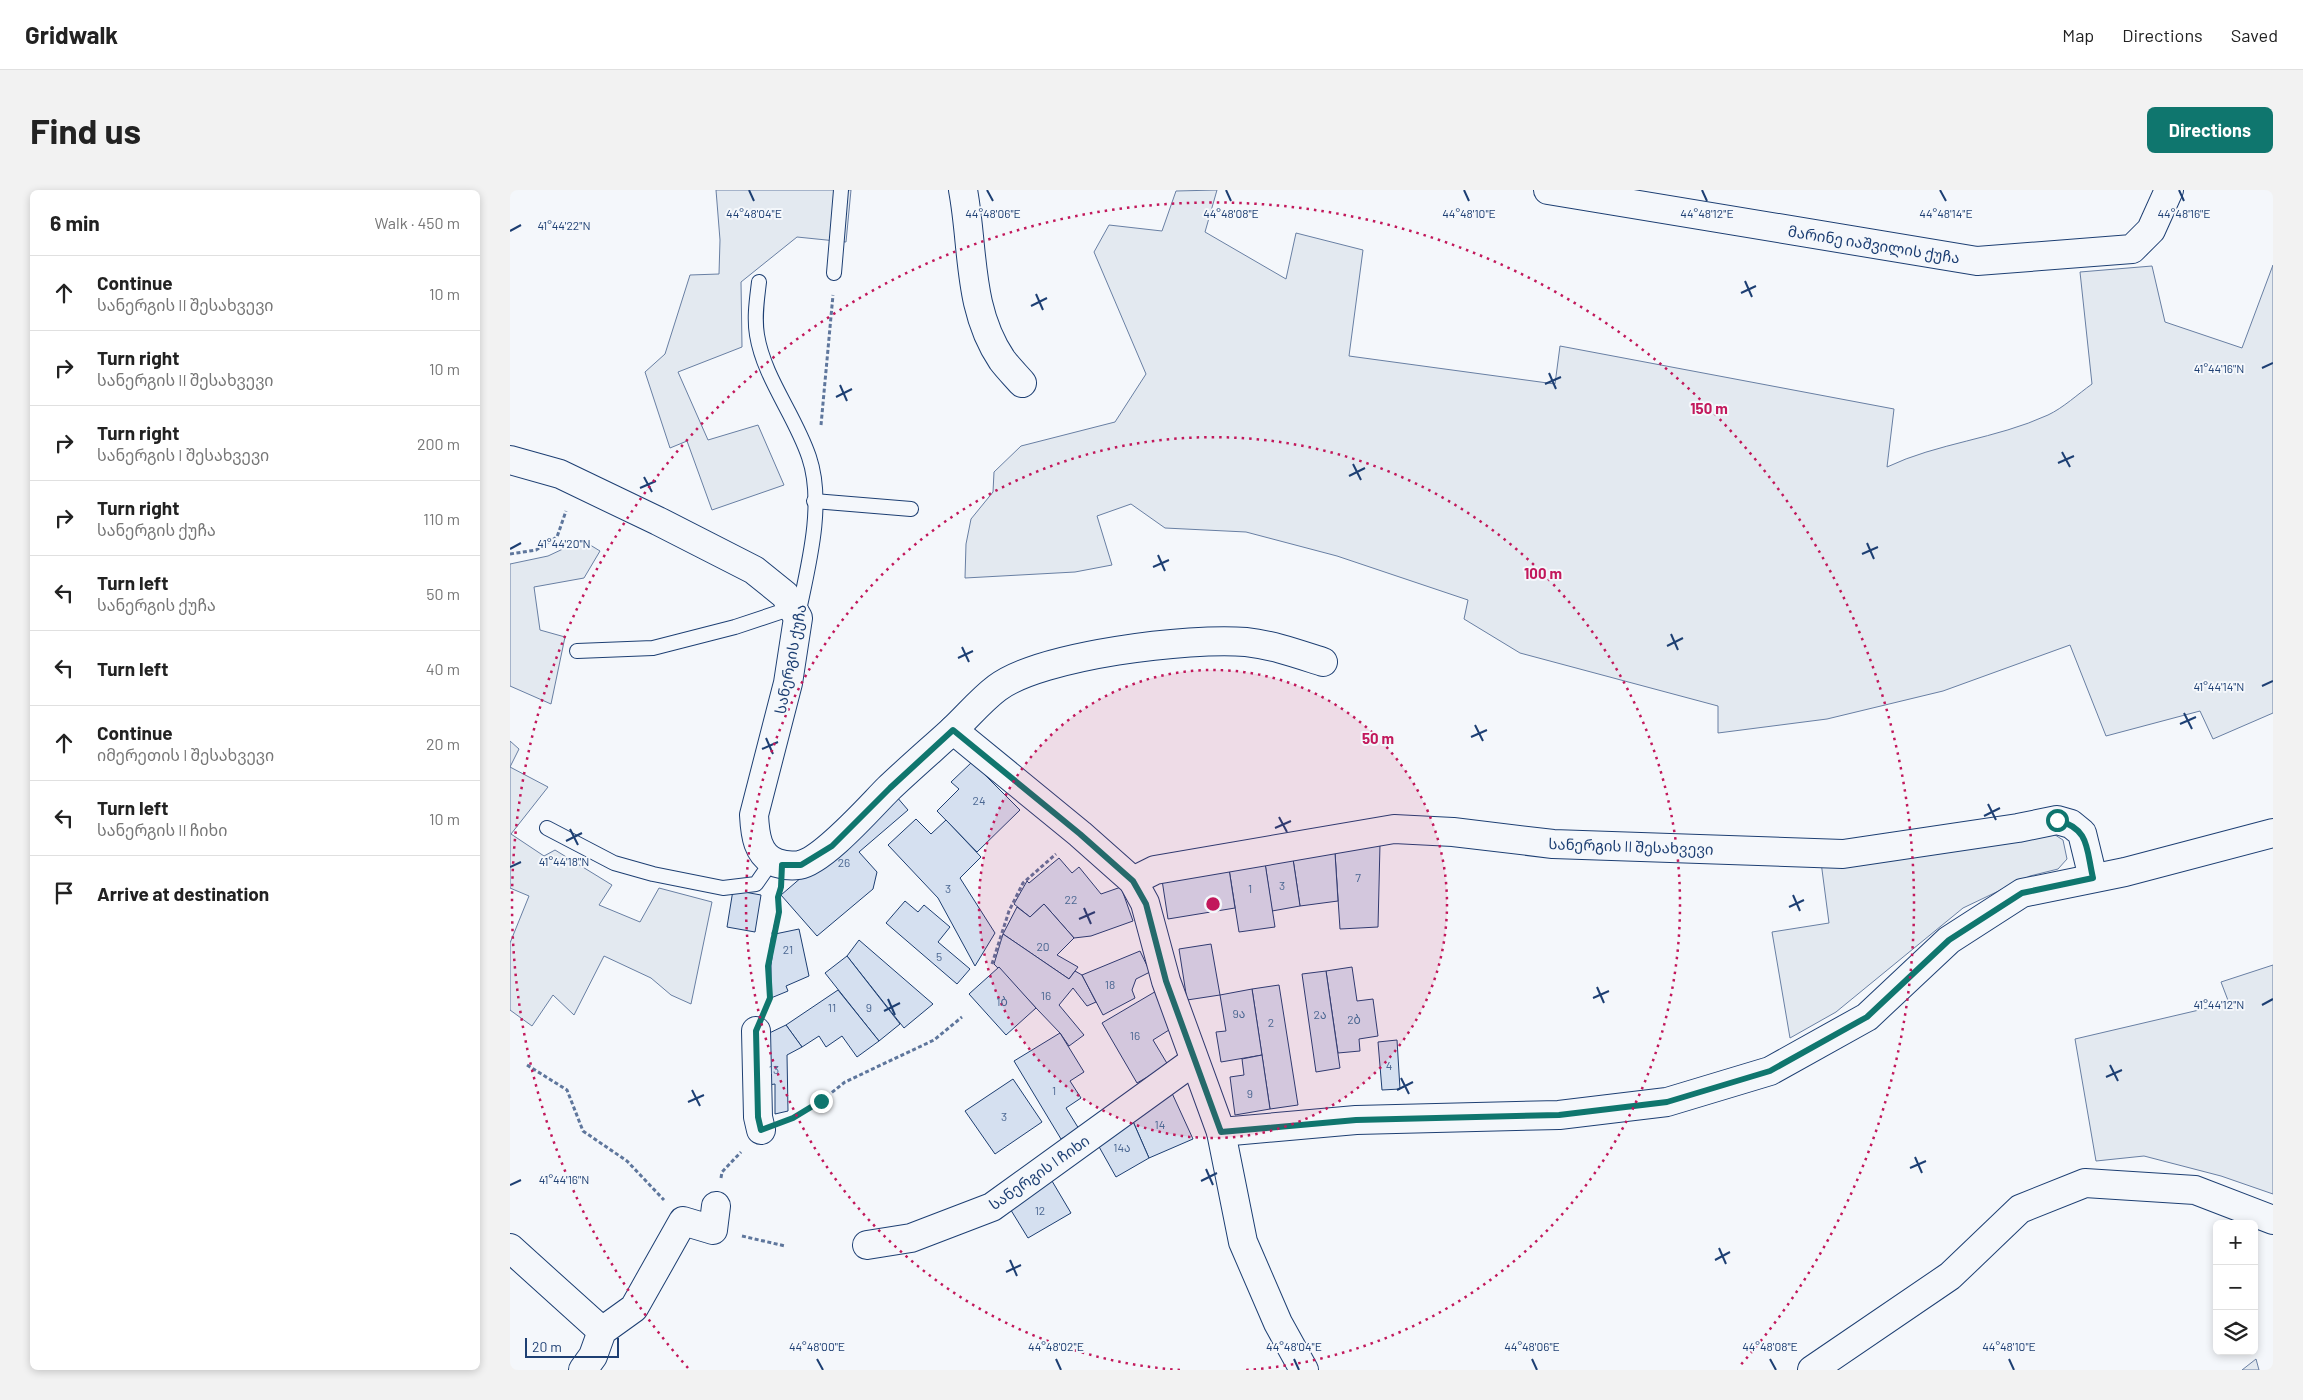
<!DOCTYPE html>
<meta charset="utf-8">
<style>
:root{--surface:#fff;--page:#f2f2f2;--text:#222;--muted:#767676;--line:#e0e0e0;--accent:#0f766e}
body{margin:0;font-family:Barlow,"Noto Sans Georgian",sans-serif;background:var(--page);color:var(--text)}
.controls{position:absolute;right:15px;bottom:15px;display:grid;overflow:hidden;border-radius:8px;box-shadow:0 2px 8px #0003}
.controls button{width:45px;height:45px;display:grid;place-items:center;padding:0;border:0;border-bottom:1px solid var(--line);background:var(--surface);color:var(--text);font:25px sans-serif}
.scale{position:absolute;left:15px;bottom:12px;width:94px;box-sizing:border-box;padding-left:5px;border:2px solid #1d3f73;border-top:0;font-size:14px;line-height:18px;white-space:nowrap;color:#1d3f73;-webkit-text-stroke:4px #f4f7fb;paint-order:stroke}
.stop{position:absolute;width:15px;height:15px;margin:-11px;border:4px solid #0f766e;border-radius:50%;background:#fff}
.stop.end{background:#0f766e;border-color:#fff;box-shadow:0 1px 5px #0008}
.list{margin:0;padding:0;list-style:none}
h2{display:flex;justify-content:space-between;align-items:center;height:65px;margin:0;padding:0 20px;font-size:21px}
h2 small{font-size:16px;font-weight:400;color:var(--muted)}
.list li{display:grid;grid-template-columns:32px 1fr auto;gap:15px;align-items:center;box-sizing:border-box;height:75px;padding:0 20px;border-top:1px solid var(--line)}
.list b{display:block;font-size:19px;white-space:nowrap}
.list p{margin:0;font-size:16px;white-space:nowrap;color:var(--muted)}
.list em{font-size:16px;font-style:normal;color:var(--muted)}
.icon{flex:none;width:28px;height:28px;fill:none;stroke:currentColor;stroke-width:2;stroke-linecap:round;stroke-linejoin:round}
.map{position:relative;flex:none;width:1763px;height:1180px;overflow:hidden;border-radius:8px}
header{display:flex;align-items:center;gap:30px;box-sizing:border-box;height:70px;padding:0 25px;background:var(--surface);border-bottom:1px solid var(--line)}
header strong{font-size:24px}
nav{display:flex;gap:28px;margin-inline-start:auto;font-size:18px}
.intro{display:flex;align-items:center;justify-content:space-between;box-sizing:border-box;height:120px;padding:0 30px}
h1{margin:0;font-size:35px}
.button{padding:12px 22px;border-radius:8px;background:var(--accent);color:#fff;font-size:18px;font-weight:700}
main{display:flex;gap:30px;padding:0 30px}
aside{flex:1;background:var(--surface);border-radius:8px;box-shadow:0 2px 8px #0003}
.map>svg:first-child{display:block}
</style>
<header>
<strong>Gridwalk</strong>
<nav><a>Map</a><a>Directions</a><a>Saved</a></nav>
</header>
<div class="intro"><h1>Find us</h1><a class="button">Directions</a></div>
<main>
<aside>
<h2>6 min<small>Walk · 450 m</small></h2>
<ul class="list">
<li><svg class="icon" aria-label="ahead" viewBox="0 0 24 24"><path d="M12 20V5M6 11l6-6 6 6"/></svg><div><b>Continue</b><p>სანერგის II შესახვევი</p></div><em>10 m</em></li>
<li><svg class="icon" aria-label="right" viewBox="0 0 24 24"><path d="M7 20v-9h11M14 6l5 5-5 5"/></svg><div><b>Turn right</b><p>სანერგის II შესახვევი</p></div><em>10 m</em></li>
<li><svg class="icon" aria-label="right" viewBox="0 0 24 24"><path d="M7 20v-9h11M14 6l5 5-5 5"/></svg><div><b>Turn right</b><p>სანერგის I შესახვევი</p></div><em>200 m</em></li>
<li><svg class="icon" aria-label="right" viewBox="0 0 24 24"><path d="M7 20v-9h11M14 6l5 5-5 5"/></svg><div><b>Turn right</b><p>სანერგის ქუჩა</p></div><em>110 m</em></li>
<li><svg class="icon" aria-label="left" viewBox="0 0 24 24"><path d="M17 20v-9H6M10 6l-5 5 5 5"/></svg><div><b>Turn left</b><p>სანერგის ქუჩა</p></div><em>50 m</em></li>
<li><svg class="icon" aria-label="left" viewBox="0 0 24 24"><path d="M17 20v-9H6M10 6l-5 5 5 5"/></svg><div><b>Turn left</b></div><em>40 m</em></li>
<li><svg class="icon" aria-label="ahead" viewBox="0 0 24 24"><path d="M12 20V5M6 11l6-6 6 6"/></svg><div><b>Continue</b><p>იმერეთის I შესახვევი</p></div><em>20 m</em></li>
<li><svg class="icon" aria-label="left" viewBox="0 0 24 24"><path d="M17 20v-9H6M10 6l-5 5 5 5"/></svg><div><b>Turn left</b><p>სანერგის II ჩიხი</p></div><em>10 m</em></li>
<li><svg class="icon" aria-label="arrive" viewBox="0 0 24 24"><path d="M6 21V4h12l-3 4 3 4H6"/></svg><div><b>Arrive at destination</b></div></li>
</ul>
</aside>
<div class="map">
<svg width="1763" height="1180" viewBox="0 0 1763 1180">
<rect width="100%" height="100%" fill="#f4f7fb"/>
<g fill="#e3e9f0" stroke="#687fa3">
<polygon points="206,0 341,0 336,52 287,47 231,92 232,157 168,182 198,250 248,235 274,295 202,320 177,251 160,258 135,182 155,164 180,85 209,84 210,50"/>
<path d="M707,0l-12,42 81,47 10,-46 67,17 -14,106 206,28 5,-38 334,63 -7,58c50,-24 109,-28 161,-52 15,-7 30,-21 44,-31l-12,-112 72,-6 13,56 77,26 31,-83v448l-60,26 -13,-28 -94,25 -36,-91 -127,46 -116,28 -109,14v-27l-198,-53 -56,-34 4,-19 -131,-44 -91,-24 -81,-4 -34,-24 -34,12 15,49 -37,7 -110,6 1,-34 5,-25 22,-27 1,-20 27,-26 94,-24 31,-48 -52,-122 15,-27 53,6 14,-40z"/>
<polygon points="72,350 90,361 74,388 24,397 30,440 55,447 41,514 0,496 0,374 38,366"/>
<polygon points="0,551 9,559 0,577 38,597 1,644 34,666 45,660 102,695 89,715 130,732 149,698 202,712 181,814 161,805 141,788 94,766 64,825 43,805 22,836 0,820 0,753 19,706 0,698"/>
<polygon points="1539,641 1553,650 1557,669 1548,679 1520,686 1453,718 1326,822 1280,848 1262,742 1319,733 1311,672"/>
<polygon points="1763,775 1763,1004 1711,986 1634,966 1586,971 1565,849 1719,813 1711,792"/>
<polygon points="1746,1169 1749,1180 1732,1180"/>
</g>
<g fill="#d5e0f0" stroke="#1d3f73">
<polygon points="462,572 510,620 467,662 427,621 449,599 441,592"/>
<polygon points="386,606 398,620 349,662 367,682 363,699 307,746 271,705"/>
<polygon points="406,629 421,644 436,630 471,667 450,688 485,743 465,776 428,708 378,655"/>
<polygon points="870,654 868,737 830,739 825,663"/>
<polygon points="825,663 828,711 790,716 783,669"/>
<polygon points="549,668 562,683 569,677 591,704 611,697 623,731 581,746 564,748 534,714 520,727 504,714 517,691 519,693"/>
<polygon points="783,669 790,716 762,721 755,673"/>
<polygon points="755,673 765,737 729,742 719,679"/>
<polygon points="719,679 725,718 658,729 652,690"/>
<polygon points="223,700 251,705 245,742 217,737"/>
<polygon points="395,711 408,722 414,715 440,737 428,752 460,779 447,794 376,733"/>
<polygon points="534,714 564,748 547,765 568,777 559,789 493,744 507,717 520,727"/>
<polygon points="289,739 299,786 276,796 278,801 261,808 261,775 265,744"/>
<polygon points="493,744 559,789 565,781 572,785 586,812 577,816 563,798 549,815 574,845 559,856 550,843 484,774"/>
<polygon points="349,750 423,814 394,838 337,766"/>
<polygon points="701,754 710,805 677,810 669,759"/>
<polygon points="630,761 640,782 626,789 622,800 625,808 593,825 572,785"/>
<polygon points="337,766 390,834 369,851 315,783"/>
<polygon points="489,777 526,818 496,845 459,804"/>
<polygon points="842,777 847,811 863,809 868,846 849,849 850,861 828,863 816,781"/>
<polygon points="816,781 830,878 806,882 792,784"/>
<polygon points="769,795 788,915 760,919 742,799"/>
<polygon points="742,799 752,865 711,872 706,842 716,841 710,805"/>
<polygon points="328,800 369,851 347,867 332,846 316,857 309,846 292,857 276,835"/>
<polygon points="648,800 659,840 643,850 658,875 627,893 592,833"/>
<polygon points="276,835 292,857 277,865 278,921 265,924 265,894 251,896 249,848"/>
<polygon points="550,843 574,882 560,891 571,908 556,918 569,939 551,949 504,871"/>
<polygon points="887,850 890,899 872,900 868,852"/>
<polygon points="752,865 760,919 725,925 720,887 734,885 732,869"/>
<polygon points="503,889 532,932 485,964 455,921"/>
<polygon points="661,901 683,949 639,968 618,920"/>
<polygon points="618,920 639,968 606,987 583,946"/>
<polygon points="542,991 561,1023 518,1048 499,1017"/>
</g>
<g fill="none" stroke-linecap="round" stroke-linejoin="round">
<g stroke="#1d3f73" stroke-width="16">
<g id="lane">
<polyline points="324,83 331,0"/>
<path d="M249,92c-2,17 -5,35 -2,53 7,43 38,80 52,122 16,47 -1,110 -11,158"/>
<polyline points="304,311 401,319"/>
<polyline points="67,461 143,458 225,437 282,418"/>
<polyline points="37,638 104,673 143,684 213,698 246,694 262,671"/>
</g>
</g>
<g stroke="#1d3f73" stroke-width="30">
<g id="street">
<path d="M453,0c11,59 4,118 39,170 6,8 14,16 20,23"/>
<polyline points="1038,0 1467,71 1622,59 1641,40 1659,0"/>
<path d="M0,270l50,14 98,47 96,49 31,25 13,23 -10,65 -34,132c1,19 3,41 23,48 6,2 15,3 22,2 24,-4 71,-58 89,-76 21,-20 43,-39 65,-59l127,104 53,47 12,22 21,78 55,151 22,110 35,81 26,47"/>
<path d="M443,540c14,-13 28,-30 44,-42 44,-33 193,-51 249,-46 27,3 52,12 77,20"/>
<polyline points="623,691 645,680 884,639 943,642 1043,654 1333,664 1508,638 1547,630 1561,634 1572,643 1583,688"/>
<polyline points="246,841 248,927 251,940"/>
<polyline points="711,942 846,930 1049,925 1157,912 1260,881 1357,827 1439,750 1512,703 1615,682 1763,643"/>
<polyline points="357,1055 401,1048 482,1017 684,871"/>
<polyline points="0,1058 92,1141"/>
<polyline points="73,1180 83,1166 92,1141 124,1118 173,1031 203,1040 206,1016"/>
<polyline points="1302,1180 1440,1086 1510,1019 1575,993 1685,1000 1763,1030"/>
</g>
</g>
<g stroke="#5e769c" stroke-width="3" stroke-dasharray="4 2.5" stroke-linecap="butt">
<polyline points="311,235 323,105"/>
<polyline points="0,364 26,360 47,347 56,321"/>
<polyline points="482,774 499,721 513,693 546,664"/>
<polyline points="257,815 260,808 258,777 263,743 269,722 268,705"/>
<polyline points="17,875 57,900 73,941 117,971 154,1010"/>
<polyline points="278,930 311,911 335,892 424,850 452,827"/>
<polyline points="211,988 212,982 231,962"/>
<polyline points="232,1046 275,1056"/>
</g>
<use href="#lane" stroke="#f4f7fb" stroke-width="14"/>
<use href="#street" stroke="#f4f7fb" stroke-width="28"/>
</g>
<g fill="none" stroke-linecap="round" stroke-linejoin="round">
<path stroke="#0f766e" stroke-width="6" d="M311,911l-28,17 -32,12 -3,-13 -2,-86 14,-33 -2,-32 11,-54 -1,-15 3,-10 1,-22h19l31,-19 58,-58 63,-58 127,104 53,47 13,23 20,77 55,151 135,-12 203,-5 108,-13 103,-31 97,-54 82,-77 73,-47 71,-15c-7,-30 -3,-49 -36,-58"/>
</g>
<path fill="none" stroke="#1d3f73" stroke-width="2" d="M239,0l5,11M477,0l6,11M716,0l5,11M954,0l5,11M1192,0l5,11M1430,0l6,11M1669,0l5,11M0,41l11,-6M1235,91l7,16M1231,103l15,-7M526,104l7,16M521,116l16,-8M1752,178l11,-5M1039,183l7,16M1035,194l16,-7M330,195l7,16M326,207l16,-8M1552,262l8,15M1548,273l16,-7M843,274l8,16M839,286l16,-8M134,287l8,15M130,298l16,-7M1357,353l7,16M0,359l11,-6M1352,364l16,-7M648,365l7,16M643,377l16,-7M1161,444l7,16M1157,456l16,-8M452,457l7,15M448,468l15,-7M1752,496l11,-5M1674,523l8,16M1670,534l16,-7M965,535l8,16M961,547l16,-7M256,548l7,16M252,559l16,-7M1478,614l8,16M1474,626l16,-8M769,627l8,15M765,638l16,-7M60,639l8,16M56,651l16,-8M0,677l11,-5M1283,705l7,16M1279,717l15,-7M574,718l7,16M569,729l16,-7M1087,797l7,16M1083,808l16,-7M378,809l7,16M1752,815l11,-6M374,821l16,-8M1600,875l8,16M1596,887l16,-7M891,888l8,16M182,900l8,16M887,900l16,-8M178,912l16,-7M1405,967l7,16M1400,978l16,-7M696,979l7,16M691,991l16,-8M0,995l11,-5M1209,1058l7,16M500,1070l7,16M1205,1070l15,-8M496,1082l15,-7M307,1169l6,11M546,1169l5,11M784,1169l5,11M1022,1169l5,11M1260,1169l6,11M1499,1169l5,11"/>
<circle cx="703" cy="714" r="234" fill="#c2185b" fill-opacity=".12"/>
<g fill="none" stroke="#c2185b" stroke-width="2.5" stroke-dasharray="2.5 5">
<circle cx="703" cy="714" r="234"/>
<path d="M670 1180A467 467 0 1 1 736 1180"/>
<path d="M178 1178A701 701 0 1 1 1228 1178"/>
</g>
<g text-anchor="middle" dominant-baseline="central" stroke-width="4" stroke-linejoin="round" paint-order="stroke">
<g font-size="12" fill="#4b6792">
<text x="469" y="610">24</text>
<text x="334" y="672">26</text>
<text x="848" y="687">7</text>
<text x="772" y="695">3</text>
<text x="438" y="698">3</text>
<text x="740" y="698">1</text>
<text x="561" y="709">22</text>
<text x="533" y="756">20</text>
<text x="278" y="759">21</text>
<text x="429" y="766">5</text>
<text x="600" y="794">18</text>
<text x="536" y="805">16</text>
<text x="492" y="811">1ბ</text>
<text x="322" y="817">11</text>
<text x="359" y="817">9</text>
<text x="729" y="823">9ა</text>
<text x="810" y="824">2ა</text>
<text x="844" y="829">2ბ</text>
<text x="761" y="832">2</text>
<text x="625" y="845">16</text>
<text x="879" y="875">4</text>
<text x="264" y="879">13</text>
<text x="544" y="900">1</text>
<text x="740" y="903">9</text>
<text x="494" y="926">3</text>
<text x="650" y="934">14</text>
<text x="612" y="957">14ა</text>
<text x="530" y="1020">12</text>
</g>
<g font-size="15" fill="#1d3f73" stroke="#f4f7fb">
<text transform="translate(1364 54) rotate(9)">მარინე იაშვილის ქუჩა</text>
<text transform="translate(280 469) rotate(-79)">სანერგის ქუჩა</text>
<text transform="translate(1121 656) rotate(2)">სანერგის II შესახვევი</text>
<text transform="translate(529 982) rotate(-35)">სანერგის I ჩიხი</text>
</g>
</g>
<g font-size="12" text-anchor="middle" fill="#1d3f73" stroke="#f4f7fb" stroke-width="4" stroke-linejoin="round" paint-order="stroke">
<text x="1674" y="28">44°48'16"E</text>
<text x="244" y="28">44°48'04"E</text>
<text x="483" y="28">44°48'06"E</text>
<text x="721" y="28">44°48'08"E</text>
<text x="959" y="28">44°48'10"E</text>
<text x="1197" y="28">44°48'12"E</text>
<text x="1436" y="28">44°48'14"E</text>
<text x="54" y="40">41°44'22"N</text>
<text x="1709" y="183">41°44'16"N</text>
<text x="54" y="358">41°44'20"N</text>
<text x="1709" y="501">41°44'14"N</text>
<text x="54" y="676">41°44'18"N</text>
<text x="1709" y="819">41°44'12"N</text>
<text x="54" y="994">41°44'16"N</text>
<text x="307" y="1161">44°48'00"E</text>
<text x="546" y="1161">44°48'02"E</text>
<text x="784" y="1161">44°48'04"E</text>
<text x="1022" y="1161">44°48'06"E</text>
<text x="1260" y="1161">44°48'08"E</text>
<text x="1499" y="1161">44°48'10"E</text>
</g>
<circle cx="703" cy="714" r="8" fill="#c2185b" stroke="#f4f7fb" stroke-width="2.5"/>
<g font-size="15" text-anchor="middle" font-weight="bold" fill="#c2185b" stroke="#f4f7fb" stroke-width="4" stroke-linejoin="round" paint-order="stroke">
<text x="1199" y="224">150 m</text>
<text x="1033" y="389">100 m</text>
<text x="868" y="554">50 m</text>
</g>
</svg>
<div class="controls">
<button>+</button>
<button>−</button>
<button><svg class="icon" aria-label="layers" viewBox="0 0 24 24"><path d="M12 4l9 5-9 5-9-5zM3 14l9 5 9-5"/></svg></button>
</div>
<div class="scale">20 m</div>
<div class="stop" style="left:1547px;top:630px"></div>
<div class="stop end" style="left:311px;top:911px"></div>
</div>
</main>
